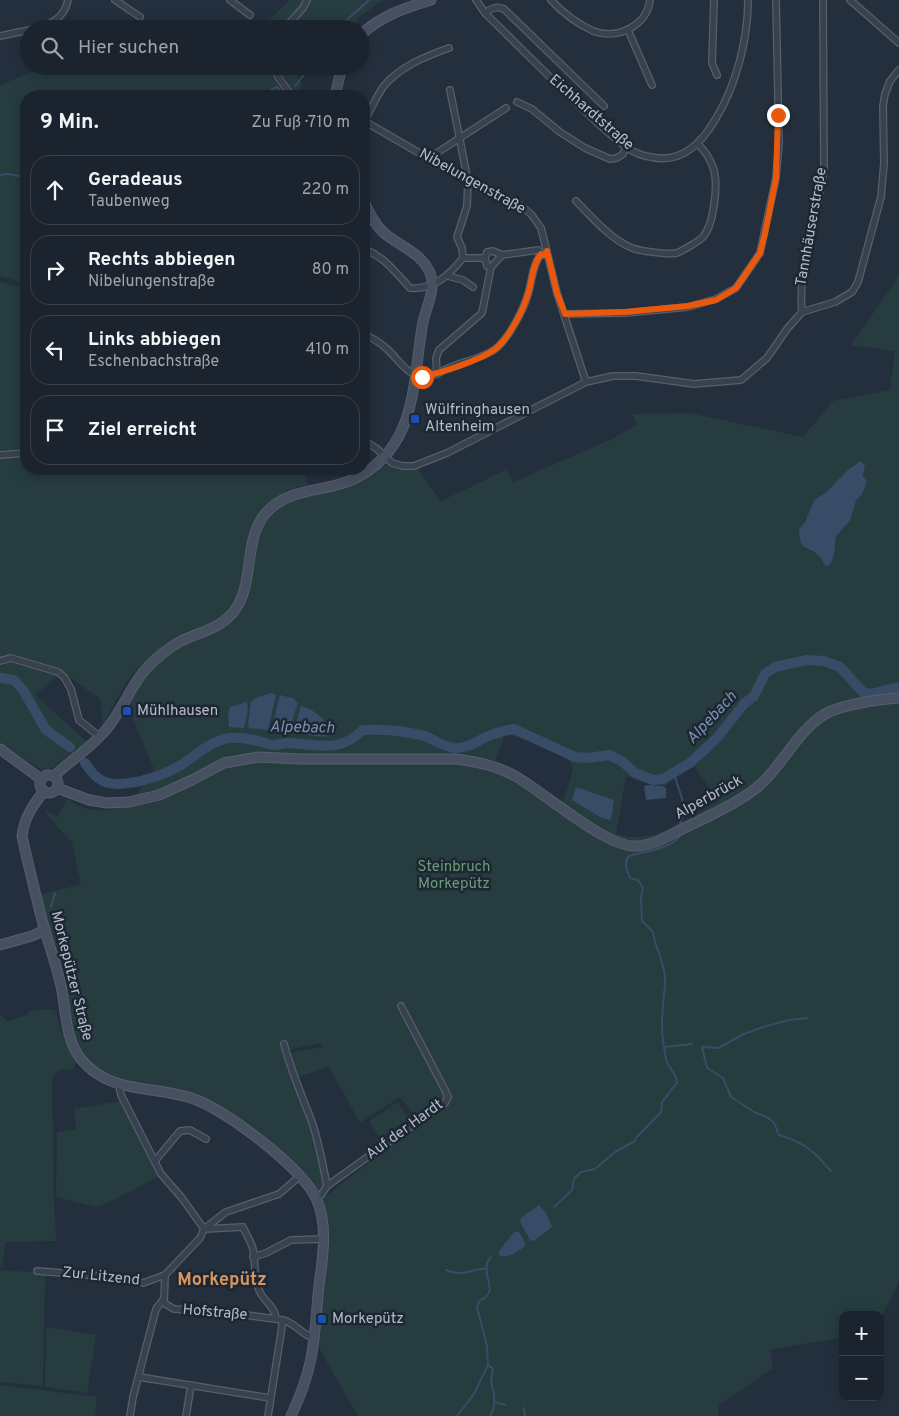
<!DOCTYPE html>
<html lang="de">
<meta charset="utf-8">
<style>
:root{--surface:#1b232e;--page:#242b36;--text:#f1f3f6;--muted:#a0a4aa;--line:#39404a}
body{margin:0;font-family:Overpass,sans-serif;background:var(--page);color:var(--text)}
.controls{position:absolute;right:15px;bottom:15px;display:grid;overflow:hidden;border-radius:10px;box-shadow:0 2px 12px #0003}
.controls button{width:45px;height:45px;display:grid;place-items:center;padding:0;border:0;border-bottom:1px solid var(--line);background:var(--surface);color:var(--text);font:25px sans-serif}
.stop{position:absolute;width:15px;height:15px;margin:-11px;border:4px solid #ea580c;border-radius:50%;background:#fff}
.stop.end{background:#ea580c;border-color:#fff;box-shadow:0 1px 5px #0008}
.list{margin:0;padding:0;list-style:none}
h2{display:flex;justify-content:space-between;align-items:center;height:65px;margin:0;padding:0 20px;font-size:21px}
h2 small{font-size:16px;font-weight:400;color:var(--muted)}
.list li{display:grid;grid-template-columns:32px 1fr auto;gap:15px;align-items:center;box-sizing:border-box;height:70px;margin:0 10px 10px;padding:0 10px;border:1px solid var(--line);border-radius:20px}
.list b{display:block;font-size:19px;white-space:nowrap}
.list p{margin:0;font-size:16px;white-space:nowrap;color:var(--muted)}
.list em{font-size:16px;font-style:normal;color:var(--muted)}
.icon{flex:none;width:28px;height:28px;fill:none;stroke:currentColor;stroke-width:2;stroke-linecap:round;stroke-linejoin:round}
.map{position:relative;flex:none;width:899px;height:1416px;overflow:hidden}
.search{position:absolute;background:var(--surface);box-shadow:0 2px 12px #0003;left:20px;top:20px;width:350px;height:55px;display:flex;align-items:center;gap:12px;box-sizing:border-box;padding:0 18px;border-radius:28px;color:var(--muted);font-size:19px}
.panel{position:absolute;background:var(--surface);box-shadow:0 2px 12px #0003;left:20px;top:90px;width:350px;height:385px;border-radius:20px}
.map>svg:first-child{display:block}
</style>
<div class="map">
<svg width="899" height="1416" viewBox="0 0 899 1416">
<rect width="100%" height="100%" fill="#242f3e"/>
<g fill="#263c3f" fill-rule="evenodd">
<polygon points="290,0 383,0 360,16 351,29 243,29 249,16 260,28"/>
<polygon points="149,20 161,29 138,29"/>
<polygon points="46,66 297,66 296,68 302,87 289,96 26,96 26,285 21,282 0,276 0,85"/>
<path d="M899,276v1006l-19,37v-4h-37v22l-73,13 3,18 -54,37 -1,11h-360l-42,-73 11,-96 -7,-46 100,-79 -20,-25 -40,26 -31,-56 -32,10 -9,-24 35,-6 -2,-4 -38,8 9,27 17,43 17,61 -9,11 -102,-88 -97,-23 -24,-14 -11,-13 -8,-13 -36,-147 42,-11 -9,-40 2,-2 -6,-3 -23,-27 1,-1 12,6 9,-18c28,16 34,12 62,7l25,-37 -28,-66 16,-25 23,-23 71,-44 19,-67 11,-28 23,-17 66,-17 28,-17c12,3 22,6 34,3l24,33 65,-31 7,12 99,-43 25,-14 -5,-11 57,-1 114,24 30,-36 57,-11 5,-39 -44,-6zM865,466l-3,28 -6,7 -6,20 -14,15 -2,19 -9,11 -5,-10 -16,-8 -5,-19 6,-7 9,-22 11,-7 8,-9zM280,695l13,3 5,5 -5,14zM505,734l61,17 7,18 -10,33 -68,-40zM693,764l25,37c-31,18 -64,45 -102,33l10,-58 39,10z"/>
<polygon points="0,282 19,287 26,291 26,451 0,454"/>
<path d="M26,456v13h278l4,17c-7,1 -16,2 -22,6 -31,14 -38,46 -42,76 -2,16 -5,30 -15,42 -16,18 -44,23 -63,36 -14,8 -30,22 -39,36 -9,13 -16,29 -24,43l-3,-26 -38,-27 -27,23 52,47 -41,30 -46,-28v-287z"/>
<path d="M51,1009l5,2 6,23c10,5 19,27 10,36 -10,0 -15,-2 -20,9l2,119 2,43 -51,1 -3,25 -2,-1v-252l7,7 21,-6v-4z"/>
<polygon points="121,1101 160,1176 118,1198 96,1207 56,1197 57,1132 76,1129 74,1109"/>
<polygon points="398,1102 409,1119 380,1138 369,1121"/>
<polygon points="0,1270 45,1273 43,1386 0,1382"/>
<polygon points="46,1327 96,1335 87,1393 45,1387"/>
<polygon points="0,1385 97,1397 95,1416 0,1416"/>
</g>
<g fill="#394c67">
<path d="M861,461l4,5 -2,10 4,5 -5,13 -6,7 -6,20 -14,15 -2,19 -4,10 -5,1c-2,-3 -3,-8 -6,-10 -12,-12 -19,-2 -20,-27l6,-7 9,-22 11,-7 23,-23z"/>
<polygon points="271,693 276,695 268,730 249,728 248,723 251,702 258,697"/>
<polygon points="280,695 293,698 298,703 288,733 273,731 272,727"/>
<polygon points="247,702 248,710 244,728 229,727 228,714 230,707"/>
<path d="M301,706c13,3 21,11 29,22l-5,9 -17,-2 -5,-5 -8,-4z"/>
<polygon points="647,785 663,786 666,788 666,798 646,800 644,786"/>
<polygon points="576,787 614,800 611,820 602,818 572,800"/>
<polygon points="703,799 706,806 690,813 688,806"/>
<polygon points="539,1205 546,1213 552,1227 534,1241 530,1240 520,1222 521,1218"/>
<path d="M514,1232h5l6,10v4c-7,6 -16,12 -26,10v-5z"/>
</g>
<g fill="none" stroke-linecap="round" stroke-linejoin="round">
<g stroke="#394c67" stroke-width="2">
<polyline points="339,27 369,0"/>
<polyline points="323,66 326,73"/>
<path d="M295,86c6,-7 10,-14 17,-20"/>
<polyline points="269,96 271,90 277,87 284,95"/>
<polyline points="0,175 7,174 26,177"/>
<path d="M674,772c4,22 16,31 5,54"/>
<polyline points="51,907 55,893"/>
<path d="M807,1018l-18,2 -26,7 -19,7 -26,14 -16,-1 5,21 16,10 8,19 23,15 13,5 7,6 5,12c26,8 35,16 52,36"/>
<polyline points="665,1047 692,1044"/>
<path d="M554,1207l18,-17 2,-11 7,-7 14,-3 20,-17 20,-11 1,-3 25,-26 1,-10c5,-5 9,-13 15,-19 0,-9 -7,-13 -10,-21 -2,-4 -2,-10 -3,-15 -4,-20 -1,-42 1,-62 2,-18 -10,-36 -12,-53l-11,-11 -1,-24 2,-9 -5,-8 -8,-2c-3,-7 -7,-16 -1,-22 16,-5 39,-6 51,-20"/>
<path d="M446,1270c20,8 23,-2 41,-1"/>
<polyline points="495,1402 505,1405"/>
<polyline points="524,1408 525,1416"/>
<polyline points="457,1416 474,1394 488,1365"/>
<path d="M490,1416l4,-9v-13l-3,-13 2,-12 -5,-4 -1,-19 -10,-39 2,-6c21,-10 4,-21 8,-37 0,-2 2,-4 4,-7"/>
</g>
<g stroke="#394c67" stroke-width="10">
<polyline points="0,678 14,680 23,690 46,730 70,747"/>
<path d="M85,763c4,6 9,13 16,17 19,11 62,-4 80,-15 13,-8 27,-22 43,-26 11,-3 26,0 38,3 3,1 7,3 11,3 5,0 10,-2 15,-2 30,1 50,11 75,-13 18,-1 40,1 58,5 13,3 22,13 35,13 13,0 21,-7 32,-12 9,-3 17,-6 26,-7l61,28 12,1 23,-3 13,7 12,11 18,7 10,-1 27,-16 26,-24 28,-35 10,-8 11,-22 10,-7 32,-7 17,1 16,6 23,25 7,2 29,-7"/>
</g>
<g stroke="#565f6c" stroke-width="8">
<g id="street">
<polyline points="115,0 140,17"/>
<polyline points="230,0 250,15"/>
<path d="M476,0l9,13c26,26 53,52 79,78 20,19 40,40 62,56 7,5 16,9 25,10 30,7 50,-13 64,-37 21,-34 33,-80 33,-120"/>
<path d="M551,0c11,12 27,24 42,31 24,9 54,-5 57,-31"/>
<polyline points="714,0 712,63 717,75"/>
<polyline points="850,0 899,43"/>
<path d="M485,13c7,-5 11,-7 19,-4l100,97"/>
<path d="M33,29c17,-4 31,-10 35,-29"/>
<polyline points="284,29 303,8 307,0"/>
<polyline points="628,30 652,85"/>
<polyline points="0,36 29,30"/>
<polyline points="274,66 278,77 292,96"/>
<polyline points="450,90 468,181 467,206 457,237 462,248 463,258"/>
<polyline points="517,102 532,109 560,132 585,148 610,159 617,158 623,154 626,147"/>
<polyline points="364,121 483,190 516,202 531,214 541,228 557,293 586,382"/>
<path d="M364,121c6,-10 13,-25 19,-34 16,-20 43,-31 66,-39"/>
<polyline points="429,158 506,108"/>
<path d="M576,201c16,16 34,38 56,47 8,3 37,7 45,5 5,-2 22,-12 26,-16 11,-13 15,-51 11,-67 -3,-10 -9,-19 -16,-26"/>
<polyline points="364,222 370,216"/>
<path d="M364,249c21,8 31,23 46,39 24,2 39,-13 53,-30"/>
<polyline points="463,258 485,258 487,252 493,251 502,255 538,250 543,255"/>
<polyline points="485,258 487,266 491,267 502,255"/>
<polyline points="448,276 463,280 473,287"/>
<polyline points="802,312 835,302 852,292 858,282 881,197 884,163 883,106 885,94 890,81 899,70"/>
<polyline points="565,314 625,313 688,307 716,299 736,288 760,253 776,178 779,143 776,0"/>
<path d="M364,334c8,4 17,9 23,15 20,19 20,31 50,25l-1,-16 3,-8 43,-37 9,-46"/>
<path d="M437,374c16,-11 40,-13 57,-24 14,-10 29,-39 34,-56 4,-12 4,-29 13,-40"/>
<path d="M364,441l12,7 16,15 11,3h11l33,-13 139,-71 27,-6h23l58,8 47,-4 26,-22 20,-29 15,-17c-5,-49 17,-96 22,-144l-1,-168"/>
<polyline points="0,455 26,453"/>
<polyline points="0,661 11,658 58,672 64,677 71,689 79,720 100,737"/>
<path d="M284,1044c7,27 18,52 28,78 7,21 11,43 15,64"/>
<path d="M119,1085l2,10 40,79 21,24 22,31 39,-2c3,7 8,15 10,22 3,15 0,29 7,43 4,9 16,16 16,27"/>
<polyline points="155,1161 180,1131 190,1130 206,1139"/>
<path d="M300,1176l-21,18 -53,18 -22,17 -4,9 -35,37 -1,28 10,6 42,2 67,9c12,3 19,15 31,18"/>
<polyline points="315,1197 321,1195 327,1186 401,1133 445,1103 448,1097 445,1090 401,1006"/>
<polyline points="253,1257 266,1253 291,1240 323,1239"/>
<polyline points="37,1271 125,1278 143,1283 165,1275"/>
<polyline points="139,1377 270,1398"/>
<polyline points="130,1416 133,1397 156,1309 163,1300"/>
<polyline points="186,1416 191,1385"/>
<polyline points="268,1416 283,1320"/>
</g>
</g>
<g stroke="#565f6c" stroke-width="11">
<g id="secondary">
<path d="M361,35c19,-19 44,-27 70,-35"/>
<polyline points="335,96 342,66"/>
<polyline points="0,749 41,779"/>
<circle cx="49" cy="784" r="9"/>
<path d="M54,776c18,-17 40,-30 55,-50 17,-22 25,-49 47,-67 8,-7 16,-13 25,-18 19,-9 41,-13 54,-31 20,-28 8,-69 30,-96 23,-28 60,-21 89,-35 65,-32 58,-98 69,-157 4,-17 15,-37 5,-53 -10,-18 -31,-24 -45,-37 -9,-9 -14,-19 -19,-30"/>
<path d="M57,788l32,12 18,3 22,-1 30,-7 33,-15 32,-17 34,-6 42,2h156c22,3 42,7 61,18 27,16 88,69 117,69 5,0 13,-1 18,-3 9,-2 17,-8 24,-11 25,-12 70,-32 88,-51 21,-21 36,-52 61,-67 15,-9 56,-15 74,-16"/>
<path d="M44,791c-11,14 -20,27 -22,45 6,28 13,56 20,84 6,22 14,44 19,66 5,23 4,52 19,72 30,37 71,27 111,40 33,10 110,69 125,100 14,30 5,67 2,97 -2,23 -3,46 -8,68 -4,18 -11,36 -19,53"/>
<polyline points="0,945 32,936 45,930"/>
</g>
</g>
<use href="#street" stroke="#38414e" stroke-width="5.5"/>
<use href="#secondary" stroke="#465061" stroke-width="9"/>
</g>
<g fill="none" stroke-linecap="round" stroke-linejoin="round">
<path stroke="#ea580c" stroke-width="6" d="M422,377c18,-4 56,-16 72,-27 14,-10 29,-39 34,-56 4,-12 4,-29 13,-40l3,1 3,-4 10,42 8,21 60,-2 63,-6 28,-6 20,-12 24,-35 5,-20 11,-55 2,-63"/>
</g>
<g fill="#1a4fb4" stroke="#1d2633" stroke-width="2">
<rect x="410" y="414" width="10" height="10" rx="2.5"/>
<rect x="122" y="706" width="10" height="10" rx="2.5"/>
<rect x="317" y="1314" width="10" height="10" rx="2.5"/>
</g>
<g text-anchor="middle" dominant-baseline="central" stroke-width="5" stroke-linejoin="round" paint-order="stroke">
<g font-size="15" fill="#b4bcc9" stroke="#1d2633">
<text transform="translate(591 113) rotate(41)">Eichhardtstraße</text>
<text transform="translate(472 182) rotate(29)">Nibelungenstraße</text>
<text transform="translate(812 227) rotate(-80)">Tannhäuserstraße</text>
<text transform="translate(709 798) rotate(-29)">Alperbrück</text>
<text transform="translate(71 976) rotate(76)">Morkepützer Straße</text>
<text transform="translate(405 1130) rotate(-36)">Auf der Hardt</text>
<text transform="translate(101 1277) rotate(6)">Zur Litzend</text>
<text transform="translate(215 1313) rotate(5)">Hofstraße</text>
</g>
<g font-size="15" fill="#b4bcc9" stroke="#1d2633" text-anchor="start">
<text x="425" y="410">Wülfringhausen<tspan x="425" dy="17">Altenheim</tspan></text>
<text x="137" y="711">Mühlhausen</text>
<text x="332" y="1319">Morkepütz</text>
</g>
<g font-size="15" fill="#6b9a76" stroke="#1d2633">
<text x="454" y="867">Steinbruch<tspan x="454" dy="17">Morkepütz</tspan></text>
</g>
<g font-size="16" font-style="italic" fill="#7c92b1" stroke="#1d2633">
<text transform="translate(712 718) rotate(-47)">Alpebach</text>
<text transform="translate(302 728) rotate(1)">Alpebach</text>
</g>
<g font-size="18" font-weight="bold" fill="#d59563" stroke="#1d2633">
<text x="222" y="1280">Morkepütz</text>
</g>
</g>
</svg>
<div class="controls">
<button>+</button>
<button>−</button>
</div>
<div class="stop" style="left:422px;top:377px"></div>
<div class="stop end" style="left:778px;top:115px"></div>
<div class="search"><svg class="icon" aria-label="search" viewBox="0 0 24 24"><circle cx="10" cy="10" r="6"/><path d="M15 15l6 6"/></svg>Hier suchen</div>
<section class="panel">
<h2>9 Min.<small>Zu Fuß · 710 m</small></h2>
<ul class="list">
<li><svg class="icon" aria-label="ahead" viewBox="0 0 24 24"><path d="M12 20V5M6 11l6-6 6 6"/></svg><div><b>Geradeaus</b><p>Taubenweg</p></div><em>220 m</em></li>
<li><svg class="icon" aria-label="right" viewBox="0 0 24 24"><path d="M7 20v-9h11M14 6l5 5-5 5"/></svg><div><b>Rechts abbiegen</b><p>Nibelungenstraße</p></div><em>80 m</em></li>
<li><svg class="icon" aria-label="left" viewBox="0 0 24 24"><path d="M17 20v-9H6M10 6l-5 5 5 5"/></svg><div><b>Links abbiegen</b><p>Eschenbachstraße</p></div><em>410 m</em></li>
<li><svg class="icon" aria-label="arrive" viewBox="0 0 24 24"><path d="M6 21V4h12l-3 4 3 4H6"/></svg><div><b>Ziel erreicht</b></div></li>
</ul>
</section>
</div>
